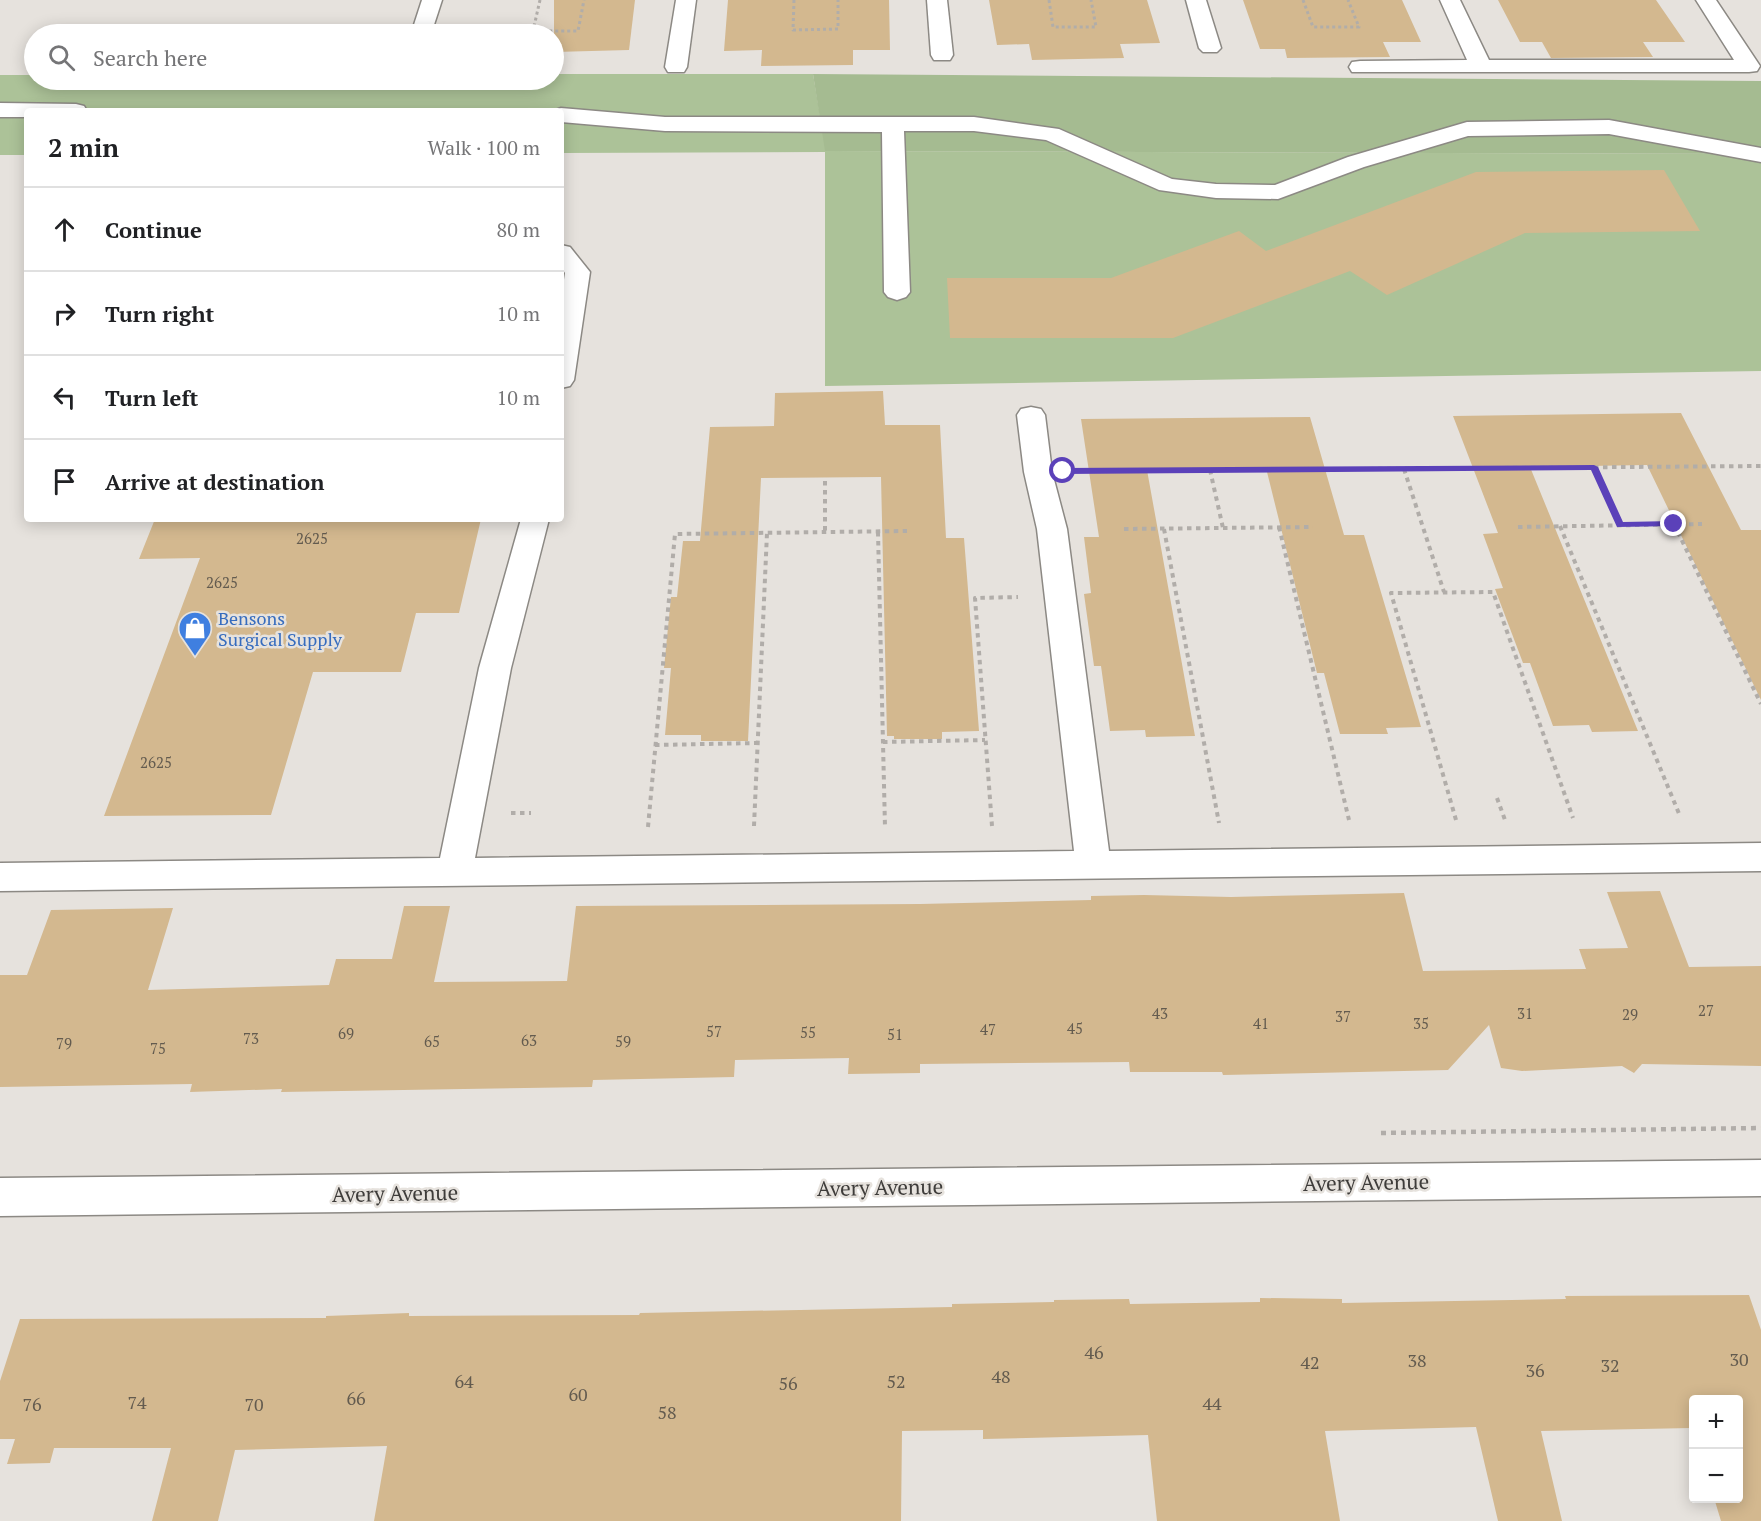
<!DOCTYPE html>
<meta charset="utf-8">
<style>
:root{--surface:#fff;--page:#f6f6f6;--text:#202124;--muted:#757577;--line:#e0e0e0}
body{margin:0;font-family:"PT Serif",serif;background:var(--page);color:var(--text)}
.controls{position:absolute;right:18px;bottom:18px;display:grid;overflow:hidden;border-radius:6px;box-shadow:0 3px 15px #0003}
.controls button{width:54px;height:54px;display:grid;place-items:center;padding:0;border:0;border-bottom:2px solid var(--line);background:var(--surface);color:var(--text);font:30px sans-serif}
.stop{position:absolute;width:18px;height:18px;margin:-14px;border:4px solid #5b41b9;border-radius:50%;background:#fff}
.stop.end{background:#5b41b9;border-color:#fff;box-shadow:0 2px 6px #0008}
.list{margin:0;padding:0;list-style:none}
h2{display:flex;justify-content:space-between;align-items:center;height:78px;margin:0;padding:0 24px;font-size:26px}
h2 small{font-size:20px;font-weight:400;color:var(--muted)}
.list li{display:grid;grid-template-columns:39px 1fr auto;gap:18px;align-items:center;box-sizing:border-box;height:84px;padding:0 24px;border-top:2px solid var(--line)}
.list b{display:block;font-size:22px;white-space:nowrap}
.list em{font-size:20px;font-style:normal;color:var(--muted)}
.icon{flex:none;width:33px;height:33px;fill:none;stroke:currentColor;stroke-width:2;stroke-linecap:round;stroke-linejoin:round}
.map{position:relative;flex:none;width:1761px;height:1521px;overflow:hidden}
.search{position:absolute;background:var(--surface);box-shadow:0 3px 15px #0003;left:24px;top:24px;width:540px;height:66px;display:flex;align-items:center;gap:15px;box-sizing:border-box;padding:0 21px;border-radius:33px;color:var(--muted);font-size:22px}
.panel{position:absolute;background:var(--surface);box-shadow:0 3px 15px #0003;left:24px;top:108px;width:540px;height:414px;border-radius:6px}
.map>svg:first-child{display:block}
</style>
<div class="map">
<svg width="1761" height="1521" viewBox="0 0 1761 1521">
<rect width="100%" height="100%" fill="#e6e2dd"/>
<polygon fill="#acc298" points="554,74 813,74 826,151 1761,154 1761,371 825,386 825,152 561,153 561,111 27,111 27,155 0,155 0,75 34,75 34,80 554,80"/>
<polygon fill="#a5bb91" points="813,74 1761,81 1761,154 825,151"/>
<g fill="#d3b88f">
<polygon points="554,0 635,0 629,50 554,52"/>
<polygon points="728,0 889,0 890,50 853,50 853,65 761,66 762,50 724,51"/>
<polygon points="989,0 1147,0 1160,43 1120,44 1124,58 1032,60 1029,44 997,45"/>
<polygon points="1243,0 1402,0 1421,42 1383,42 1390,57 1287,58 1285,49 1260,49"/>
<polygon points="1498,0 1656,0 1685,42 1643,42 1653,57 1551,58 1542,42 1520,42"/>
<polygon points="1664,170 1700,231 1525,233 1387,295 1350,271 1173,338 950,338 947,278 1111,278 1239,231 1266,251 1476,172"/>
<polygon points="883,391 885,425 940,425 946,538 964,538 979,731 942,732 942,739 894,739 894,736 887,736 881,477 761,478 748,741 701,741 701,735 665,735 671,668 664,668 671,597 677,597 683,541 700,541 710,427 774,426 775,393"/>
<polygon points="1681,413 1741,530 1761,530 1761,700 1647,465 1530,467 1638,731 1592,732 1589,725 1553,726 1530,663 1523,663 1495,589 1503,588 1483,534 1498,533 1453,416"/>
<polygon points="1310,417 1344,535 1364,535 1421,727 1386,728 1388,734 1340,734 1324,673 1317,673 1266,468 1147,470 1195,736 1146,737 1145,730 1110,731 1101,666 1094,666 1084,594 1091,593 1084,537 1099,537 1081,419"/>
<polygon points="155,519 481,519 459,613 416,613 401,672 313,672 271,815 104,816 200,558 139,559"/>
<polygon points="1660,891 1689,967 1761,966 1761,1066 1642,1064 1634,1073 1622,1066 1522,1071 1501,1068 1489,1025 1448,1070 1223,1075 1222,1072 1130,1072 1129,1062 920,1064 920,1073 848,1074 849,1058 735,1060 734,1077 593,1080 592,1087 281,1092 282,1089 190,1092 192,1084 0,1087 0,975 27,975 51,910 173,908 148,990 329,985 336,959 392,959 404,906 450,906 434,982 567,981 576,906 920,904 1091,900 1091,896 1144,895 1231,897 1404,893 1423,971 1586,969 1579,949 1628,948 1607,892"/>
<polygon points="1749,1295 1761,1330 1761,1521 1721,1521 1714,1498 1738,1498 1738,1400 1694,1400 1694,1435 1691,1428 1541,1431 1562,1521 1498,1521 1476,1427 1325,1431 1340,1521 1157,1521 1148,1435 983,1439 983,1430 902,1431 901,1521 374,1521 387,1446 235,1450 218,1521 152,1521 171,1448 54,1448 50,1463 7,1464 15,1439 0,1439 0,1381 20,1319 326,1318 326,1316 409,1313 409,1316 639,1315 640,1313 952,1307 952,1304 1054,1302 1054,1300 1129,1299 1130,1304 1260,1302 1260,1298 1342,1299 1342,1303 1566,1299 1565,1296"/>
</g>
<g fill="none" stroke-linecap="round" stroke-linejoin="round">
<g stroke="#8c8984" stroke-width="3">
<g id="minor">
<polygon points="422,0 442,0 431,34 411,34"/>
<polygon points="676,0 696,0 687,67 684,72 668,72 665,67"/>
<polygon points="927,0 947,0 953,55 950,60 934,60 931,55"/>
<polygon points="1186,0 1206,0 1221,48 1217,52 1203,52 1199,48"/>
<polygon points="1440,0 1460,0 1489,60 1734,60 1696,0 1716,0 1760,66 1757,71 1749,72 1352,72 1349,67 1352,62 1360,61 1467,60"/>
<polygon points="0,103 76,104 84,106 87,111 27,111 27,117 0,117"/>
<polygon points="561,108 665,117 974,117 1059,129 1172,179 1216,184 1275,185 1348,157 1467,122 1609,120 1761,148 1761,162 1609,134 1468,136 1364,167 1278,199 1216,198 1159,190 1046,140 974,131 904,131 910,292 906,297 897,300 888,297 884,292 882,132 665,131 561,122 561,111 553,111"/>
<polygon points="561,245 570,247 590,272 574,380 570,386 561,388 561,300 565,273 561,267"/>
<polygon points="1031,407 1041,409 1045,415 1052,472 1067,529 1109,851 1761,843 1761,871 0,891 0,863 440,858 479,668 521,519 549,519 511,668 475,858 1074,851 1037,529 1024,472 1017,415 1021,409"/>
<polygon points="1761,1160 1761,1196 0,1216 0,1178"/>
</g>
</g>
<g stroke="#b1ada9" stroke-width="3" stroke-dasharray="3 3" stroke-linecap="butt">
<polyline points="540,0 533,31 578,31 584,0"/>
<polyline points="794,0 793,30 838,29 838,0"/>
<polyline points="1049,0 1053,27 1096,27 1091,0"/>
<polyline points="1303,0 1313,27 1359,27 1348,0"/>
</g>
<g stroke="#b1ada9" stroke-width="4" stroke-dasharray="4.5 4.5" stroke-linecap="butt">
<polyline points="1594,467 1620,525"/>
<polyline points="1404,469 1444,592"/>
<polyline points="1210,470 1223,528"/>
<polyline points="1081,471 1761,466"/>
<polyline points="825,481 825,532"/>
<polyline points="1674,524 1761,704"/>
<polyline points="1560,526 1680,816"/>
<polyline points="1279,527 1349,820"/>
<polyline points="1518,527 1702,524"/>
<polyline points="1124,529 1313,527"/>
<polyline points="1164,529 1219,823"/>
<polyline points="878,532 885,827"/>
<polyline points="883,742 985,740"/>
<polyline points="655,745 757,743"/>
<polyline points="1497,798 1505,820"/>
<polyline points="511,813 531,813"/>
<polyline points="1456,820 1391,593 1493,592 1573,818"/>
<polyline points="754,826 767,533"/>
<polyline points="992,826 975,598 1018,597"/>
<polyline points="648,827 675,534 907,531"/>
</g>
<polyline stroke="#b1ada9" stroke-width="4.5" stroke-dasharray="5 5" stroke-linecap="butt" points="1381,1133 1761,1128"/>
<use href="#minor" fill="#fff" fill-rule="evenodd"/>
</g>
<polygon fill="#5b41b9" points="1594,465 1598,467 1623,522 1674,521 1679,524 1677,526 1617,527 1591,470 1063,474 1059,471 1063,468"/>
<defs>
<g id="shop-pin" transform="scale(1.725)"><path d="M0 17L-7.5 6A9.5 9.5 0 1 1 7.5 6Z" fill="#3f7fe0" stroke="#e6e2dd"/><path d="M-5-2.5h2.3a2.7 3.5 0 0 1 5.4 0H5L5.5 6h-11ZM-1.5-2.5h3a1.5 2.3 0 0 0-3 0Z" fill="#fff"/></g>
</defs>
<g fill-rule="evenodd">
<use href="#shop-pin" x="195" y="628"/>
</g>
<g text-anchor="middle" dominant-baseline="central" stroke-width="5" stroke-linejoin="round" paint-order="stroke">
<g font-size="15" fill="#635b4f">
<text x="312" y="538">2625</text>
<text x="222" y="582">2625</text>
<text x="156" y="762">2625</text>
<text x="1706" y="1010">27</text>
<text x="1160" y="1013">43</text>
<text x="1525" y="1013">31</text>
<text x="1630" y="1014">29</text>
<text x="1343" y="1016">37</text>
<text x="1261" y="1023">41</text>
<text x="1421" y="1023">35</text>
<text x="1075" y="1028">45</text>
<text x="988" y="1029">47</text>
<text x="714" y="1031">57</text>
<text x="808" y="1032">55</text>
<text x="346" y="1033">69</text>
<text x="895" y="1034">51</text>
<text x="251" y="1038">73</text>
<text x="529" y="1040">63</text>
<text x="432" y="1041">65</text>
<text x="623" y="1041">59</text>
<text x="64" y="1043">79</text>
<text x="158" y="1048">75</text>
</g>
<g font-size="18" fill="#366cbe" stroke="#e6e2dd" text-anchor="start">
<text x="218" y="618">Bensons<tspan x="218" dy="21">Surgical Supply</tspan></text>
</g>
<g font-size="18" fill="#635b4f">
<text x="1094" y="1352">46</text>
<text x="1739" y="1359">30</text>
<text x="1417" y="1360">38</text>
<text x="1310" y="1362">42</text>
<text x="1610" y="1365">32</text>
<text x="1535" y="1370">36</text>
<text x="1001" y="1376">48</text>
<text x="464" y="1381">64</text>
<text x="896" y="1381">52</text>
<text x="788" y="1383">56</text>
<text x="578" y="1394">60</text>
<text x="356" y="1398">66</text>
<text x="137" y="1402">74</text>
<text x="1212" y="1403">44</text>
<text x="32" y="1404">76</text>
<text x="254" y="1404">70</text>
<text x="667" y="1412">58</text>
</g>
<g font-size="21" fill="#3e3c3a" stroke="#e6e2dd">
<text transform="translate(1366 1182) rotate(-1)">Avery Avenue</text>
<text transform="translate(880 1187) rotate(-1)">Avery Avenue</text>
<text transform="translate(395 1193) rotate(-1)">Avery Avenue</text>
</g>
</g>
</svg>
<div class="controls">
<button>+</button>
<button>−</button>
</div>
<div class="stop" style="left:1063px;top:471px"></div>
<div class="stop end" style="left:1674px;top:524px"></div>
<div class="search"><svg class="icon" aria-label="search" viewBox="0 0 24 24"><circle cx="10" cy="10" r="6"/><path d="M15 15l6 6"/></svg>Search here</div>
<section class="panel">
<h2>2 min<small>Walk · 100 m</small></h2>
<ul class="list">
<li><svg class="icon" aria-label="ahead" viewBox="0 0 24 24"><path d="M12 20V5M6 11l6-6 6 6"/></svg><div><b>Continue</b></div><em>80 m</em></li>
<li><svg class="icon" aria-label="right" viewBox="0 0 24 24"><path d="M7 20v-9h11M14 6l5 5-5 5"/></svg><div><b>Turn right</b></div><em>10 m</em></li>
<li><svg class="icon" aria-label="left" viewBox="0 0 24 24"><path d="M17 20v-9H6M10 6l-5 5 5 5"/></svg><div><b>Turn left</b></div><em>10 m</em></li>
<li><svg class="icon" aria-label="arrive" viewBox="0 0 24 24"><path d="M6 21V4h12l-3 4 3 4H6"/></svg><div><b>Arrive at destination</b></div></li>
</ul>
</section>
</div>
